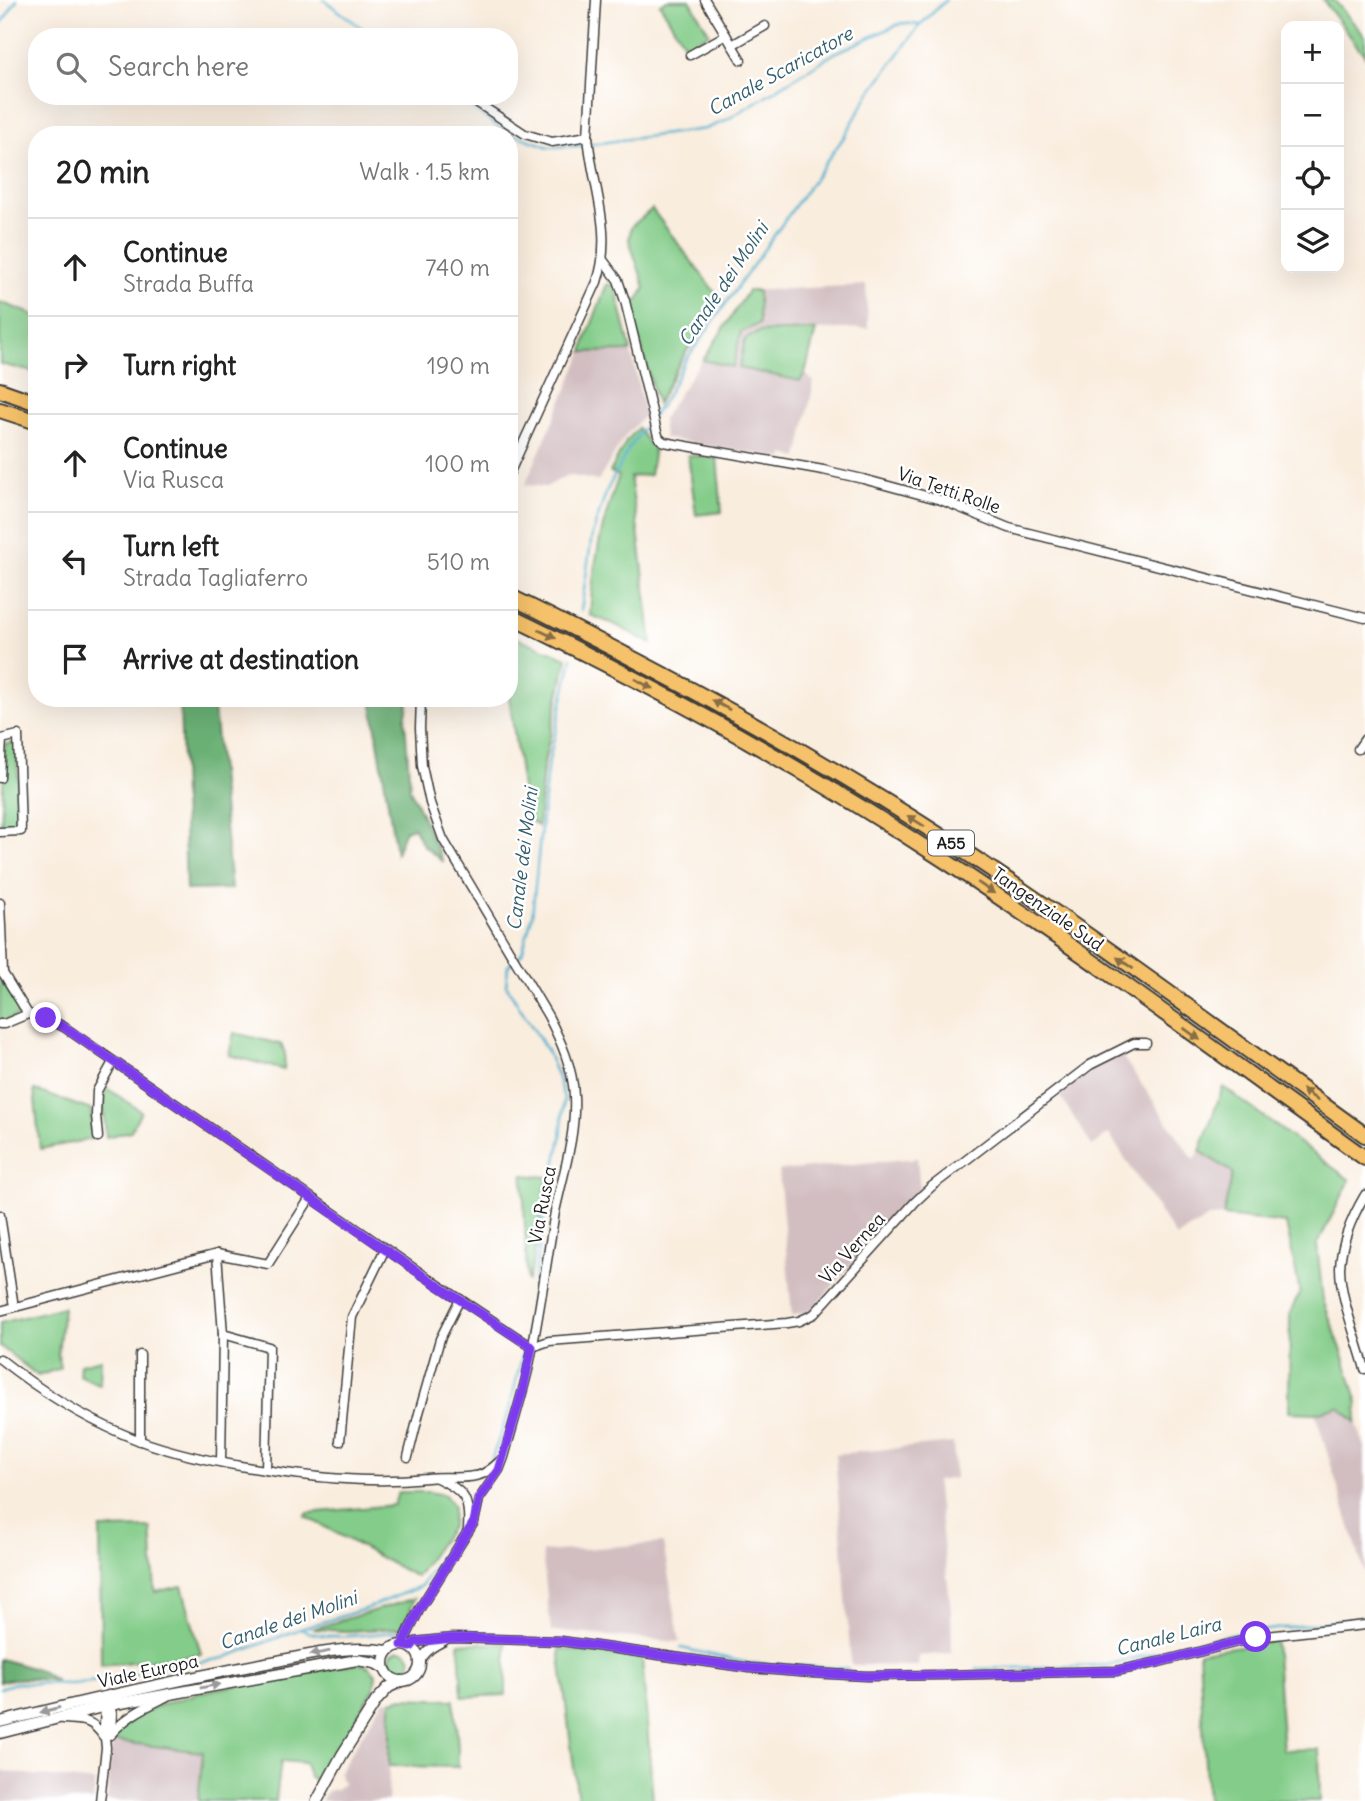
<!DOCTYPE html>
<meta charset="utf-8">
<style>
:root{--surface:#fff;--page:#f2f2f2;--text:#222;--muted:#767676;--line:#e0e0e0}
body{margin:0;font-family:Delius,sans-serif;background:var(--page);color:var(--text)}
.controls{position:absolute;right:21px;top:21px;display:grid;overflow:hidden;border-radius:14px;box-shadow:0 7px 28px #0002}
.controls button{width:63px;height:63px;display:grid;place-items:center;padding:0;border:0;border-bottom:2px solid var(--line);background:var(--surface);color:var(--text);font:35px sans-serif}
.stop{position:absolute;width:21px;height:21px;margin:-16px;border:5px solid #7c3aed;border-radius:50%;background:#fff}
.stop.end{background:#7c3aed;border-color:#fff;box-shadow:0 2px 7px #0008}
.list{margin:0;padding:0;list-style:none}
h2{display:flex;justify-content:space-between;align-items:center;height:91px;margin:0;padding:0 28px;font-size:30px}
h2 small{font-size:23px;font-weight:400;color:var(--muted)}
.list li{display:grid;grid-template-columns:46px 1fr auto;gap:21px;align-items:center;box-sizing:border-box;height:98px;padding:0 28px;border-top:2px solid var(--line)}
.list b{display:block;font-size:26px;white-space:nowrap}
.list p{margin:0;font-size:23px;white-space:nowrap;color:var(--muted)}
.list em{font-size:23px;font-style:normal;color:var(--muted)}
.icon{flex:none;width:38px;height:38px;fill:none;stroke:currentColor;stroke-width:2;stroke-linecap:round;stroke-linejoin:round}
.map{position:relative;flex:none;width:1365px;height:1801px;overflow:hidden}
.search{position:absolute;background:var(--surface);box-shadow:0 7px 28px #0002;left:28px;top:28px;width:490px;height:77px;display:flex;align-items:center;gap:18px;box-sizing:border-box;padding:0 24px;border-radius:28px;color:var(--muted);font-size:26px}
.panel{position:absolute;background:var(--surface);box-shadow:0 7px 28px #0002;left:28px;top:126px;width:490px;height:581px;border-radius:28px}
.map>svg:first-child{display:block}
</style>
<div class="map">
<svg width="1365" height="1801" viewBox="0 0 1365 1801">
<rect width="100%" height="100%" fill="#fff"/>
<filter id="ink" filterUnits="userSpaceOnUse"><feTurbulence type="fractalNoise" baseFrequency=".0143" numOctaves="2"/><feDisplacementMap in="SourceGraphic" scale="14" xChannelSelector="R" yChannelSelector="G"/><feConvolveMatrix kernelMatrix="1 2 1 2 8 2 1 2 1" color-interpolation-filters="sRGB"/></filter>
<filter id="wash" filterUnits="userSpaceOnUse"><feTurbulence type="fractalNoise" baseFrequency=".00686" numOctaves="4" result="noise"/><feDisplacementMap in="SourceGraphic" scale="28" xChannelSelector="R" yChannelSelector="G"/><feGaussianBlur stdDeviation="1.57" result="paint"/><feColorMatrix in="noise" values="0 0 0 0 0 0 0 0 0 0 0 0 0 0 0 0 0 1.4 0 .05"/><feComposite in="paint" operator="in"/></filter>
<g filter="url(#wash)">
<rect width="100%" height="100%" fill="#f9edde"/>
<g fill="#d2bec1">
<polygon points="866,285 868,328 815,330 805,373 814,382 798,458 785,454 784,459 664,438 662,419 748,291"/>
<polygon points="631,351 645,415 626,435 598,481 568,475 546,487 525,485 583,352"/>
<polygon points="1120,1053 1194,1160 1200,1151 1233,1173 1223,1216 1208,1217 1176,1237 1109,1134 1092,1146 1058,1093 1095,1067"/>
<polygon points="917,1158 920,1190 871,1242 811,1311 792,1316 779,1171"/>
<polygon points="1339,1407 1356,1422 1365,1447 1365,1575 1315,1413"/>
<polygon points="953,1443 955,1478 936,1481 951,1611 952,1653 919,1656 918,1666 851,1665 835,1454"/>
<polygon points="663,1543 680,1642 551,1631 542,1552"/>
<polygon points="384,1700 391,1701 388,1801 321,1801 327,1791 337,1789 343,1784 339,1772"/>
<polygon points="112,1741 203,1752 198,1801 107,1801"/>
<polygon points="0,1771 95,1782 93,1801 0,1801"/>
</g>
<g fill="#83cc89" stroke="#507452" stroke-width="2">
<polygon points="667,0 690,0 709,33 686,47 660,4"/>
<polygon points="1323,0 1334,0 1365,36 1365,56"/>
<polygon points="652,209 720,299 683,357 657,404 630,305 638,300 645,288 629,240 631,227"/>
<polygon points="607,284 615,286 631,351 583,352 586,339"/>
<polygon points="748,291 758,291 759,324 741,332 733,367 703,360"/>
<polygon points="0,302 37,316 37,373 0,364"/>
<polygon points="816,330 805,373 800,381 739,368 745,339 759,332"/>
<path d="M638,428l10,15 6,4 -4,28 -20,2 8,53 14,114 -36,-19 -26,-10c3,-51 11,-91 29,-139l-9,-4 17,-32z"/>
<polygon points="688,455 717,458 722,512 696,515"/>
<polygon points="510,635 567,658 543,768 538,826 526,817 509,697"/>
<polygon points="17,742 19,820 1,827 5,744"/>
<polygon points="0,977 22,1013 4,1022 0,1021"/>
<polygon points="234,1033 281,1044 285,1053 284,1070 229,1055"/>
<polygon points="1223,1087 1350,1180 1317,1245 1323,1300 1343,1354 1358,1403 1356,1422 1339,1407 1315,1413 1289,1412 1290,1313 1300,1292 1286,1223 1223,1216 1233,1173 1200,1151"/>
<polygon points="108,1089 141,1111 131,1131 106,1137 103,1098"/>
<polygon points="34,1090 91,1110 92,1139 40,1149"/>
<polygon points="523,1175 548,1177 533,1263 527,1282"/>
<polygon points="63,1307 58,1354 60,1368 38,1376 0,1346 0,1323"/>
<polygon points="101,1359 100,1385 79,1375 80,1364"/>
<polygon points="398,1492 429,1492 445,1495 453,1506 452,1526 416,1577 305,1516 308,1513 394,1505"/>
<polygon points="151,1528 155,1592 182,1586 201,1654 177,1658 101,1665 100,1529"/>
<polygon points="415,1598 403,1628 345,1631 313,1629"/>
<polygon points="1275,1641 1283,1750 1319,1749 1320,1801 1207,1801 1199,1652"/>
<polygon points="459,1643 506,1644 506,1695 462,1697"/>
<polygon points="559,1649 642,1658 653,1801 578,1801"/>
<circle cx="400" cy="1661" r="11"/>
<path d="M357,1663l13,4 6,7 -2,15 -56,92 -9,-4 -4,-14 -24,-2 -5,40h-78l5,-49 -91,-11c27,-35 50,-35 89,-49z"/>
<polygon points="403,1698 454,1700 458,1747 458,1767 389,1766 391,1701"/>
</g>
<g fill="#6ab075" stroke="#436648" stroke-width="2">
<polygon points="178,698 213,698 231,889 186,890 180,704"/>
<polygon points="371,698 409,698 405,720 410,789 443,862 423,845 413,827 405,830 396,853"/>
<path d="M0,1659l39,11 18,11c-19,-2 -39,-5 -57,1z"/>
</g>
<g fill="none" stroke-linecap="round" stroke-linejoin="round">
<g stroke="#4fafce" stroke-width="2.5">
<polyline points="324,0 374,37"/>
<polyline points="0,26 17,0"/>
<polyline points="456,96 504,131 549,147 577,146 705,129 725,121 835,53 902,23 920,25"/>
<polyline points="581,611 592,535 607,490 629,448 665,399 685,361 846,134 869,94 920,25 946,0"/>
<polyline points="526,1335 544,1216 561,1138 564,1098 557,1075 547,1051 506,985 508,966 522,953 532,916 547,769 572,658"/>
<polyline points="490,1463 509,1412 524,1347"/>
<path d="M300,1629c26,13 67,5 97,3"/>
<polyline points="681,1648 748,1663 848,1669"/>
<polyline points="977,1669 1108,1665 1222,1636 1365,1617"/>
<polyline points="0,1688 16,1683 71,1684 127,1678 153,1666 181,1666 224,1658 300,1629 365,1609 421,1586 464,1520"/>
</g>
</g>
</g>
<g filter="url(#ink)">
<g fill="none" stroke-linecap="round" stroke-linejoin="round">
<g stroke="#3d3b39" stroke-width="11">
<g id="minor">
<polyline points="705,0 741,60"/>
<polyline points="732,45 765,26"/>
<polyline points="690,55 726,35"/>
<polyline points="467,96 525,134 552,142 588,136"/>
<polyline points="603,260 618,280 625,301 657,432 659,438 664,442 823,470 863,479 941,500 1009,528 1365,618"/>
<path d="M509,474l88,-192c17,-51 -5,-96 -9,-146l8,-136"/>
<polyline points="1358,749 1365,739"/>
<polyline points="0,778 2,739 18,735 21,831 0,832"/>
<polyline points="0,903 3,973"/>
<polyline points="0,971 3,973 28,1014 46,1018 64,1027 422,1274 532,1347"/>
<polyline points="0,1024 4,1024 28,1014"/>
<polyline points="98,1137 96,1115 97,1091 113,1062"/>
<path d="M1365,1195c-13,22 -24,47 -25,73 0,30 17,71 25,101"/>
<polyline points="0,1215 14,1307"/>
<polyline points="217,1254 223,1334 221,1462"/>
<polyline points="0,1311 217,1254 268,1264 310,1198"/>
<polyline points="223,1334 269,1347 266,1470"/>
<polyline points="532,1347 549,1341 787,1323 799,1321 814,1314 915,1202 931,1187 1090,1065 1134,1043 1146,1043"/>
<polyline points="140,1355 140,1441"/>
<path d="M0,1359c38,30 78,56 123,75 39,17 81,26 123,33 61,10 120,17 181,11 15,-2 34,1 48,-2 10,-1 20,-10 27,-17"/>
<polyline points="340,1441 352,1317 385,1249"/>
<polyline points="408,1457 419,1413 440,1339 460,1299"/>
<path d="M437,1478c28,13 33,21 31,51"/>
<path d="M402,1645l18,-37 54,-86 5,-23 20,-29 5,-13c8,-29 17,-58 24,-87 11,-52 18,-106 27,-158 8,-38 21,-76 19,-116 -1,-28 -13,-55 -26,-80l-105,-177 -13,-36 -8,-37 -2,-38 1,-30"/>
<polyline points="411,1647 415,1642 453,1638 561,1641 750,1668 811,1673 867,1676 943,1675 1116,1671 1159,1662 1257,1637 1365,1625"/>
<path d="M420,1662c5,-11 14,-16 24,-21"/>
<polyline points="108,1700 112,1713 111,1735"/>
<path d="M63,1719c20,1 29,0 40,17"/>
<path d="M111,1734c17,-19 33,-26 55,-37"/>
<polyline points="100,1801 106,1748 104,1727 105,1703"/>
</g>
</g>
<g stroke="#3d3b39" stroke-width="13">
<g id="tertiary">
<circle cx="402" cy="1663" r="18"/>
<path d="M0,1722c88,-22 177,-42 266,-59 41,-7 81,-19 122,-12"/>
<polyline points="0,1733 110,1705 357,1660 375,1663 384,1668"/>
<polyline points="317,1801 342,1755 376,1701 389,1687 402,1681"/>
</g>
</g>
<g stroke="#3d3b39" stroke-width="18">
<g id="motorway">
<polyline points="0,390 37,403"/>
<polyline points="0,410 37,422"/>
<path d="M509,596c153,75 302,156 444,248 141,92 276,193 412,291"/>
<path d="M509,616c151,73 298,154 438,246 142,94 279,196 418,296"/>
</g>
</g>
<use href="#minor" stroke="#fff" stroke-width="8"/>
<use href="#tertiary" stroke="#fff" stroke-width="10"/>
<use href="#motorway" stroke="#f5c16b" stroke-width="14"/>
</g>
<defs><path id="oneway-solid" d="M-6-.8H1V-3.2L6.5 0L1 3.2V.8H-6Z" transform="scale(1.75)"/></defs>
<g fill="#886e44">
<use href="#oneway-solid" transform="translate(547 634) rotate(26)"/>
<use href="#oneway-solid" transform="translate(644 684) rotate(28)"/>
<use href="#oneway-solid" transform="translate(721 705) rotate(-151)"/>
<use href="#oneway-solid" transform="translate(916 821) rotate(-148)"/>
<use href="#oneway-solid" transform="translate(986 888) rotate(34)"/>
<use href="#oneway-solid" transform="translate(1125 963) rotate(-145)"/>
<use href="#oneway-solid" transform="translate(1192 1034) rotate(36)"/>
<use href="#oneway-solid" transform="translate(1310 1095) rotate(-144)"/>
</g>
<g fill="#999">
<use href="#oneway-solid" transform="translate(320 1653) rotate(170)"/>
<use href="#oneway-solid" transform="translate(210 1686) rotate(-12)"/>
<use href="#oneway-solid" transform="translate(50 1710) rotate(166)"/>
</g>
</g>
<g fill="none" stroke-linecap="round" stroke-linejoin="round" filter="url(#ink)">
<polyline stroke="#7c3aed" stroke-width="9" points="46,1018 64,1027 422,1275 532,1347 523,1390 499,1470 479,1499 474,1522 420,1608 402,1645 411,1647 415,1642 453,1638 561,1641 750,1668 811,1673 867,1676 943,1675 1116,1671 1159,1662 1256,1637"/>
</g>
<g text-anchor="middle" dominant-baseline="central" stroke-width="5" stroke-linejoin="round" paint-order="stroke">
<rect fill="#fff" stroke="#606060" stroke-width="2" x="928" y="830.5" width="46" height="25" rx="5"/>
<g font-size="16" font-weight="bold" fill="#1c1c1c">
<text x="951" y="843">A55</text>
</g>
<g font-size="18" fill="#1c1c1c" stroke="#fff">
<text transform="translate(949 490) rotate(19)">Via Tetti Rolle</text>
<text transform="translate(1048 909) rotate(35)">Tangenziale Sud</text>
<text transform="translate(542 1205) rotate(-79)">Via Rusca</text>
<text transform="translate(852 1248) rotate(-48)">Via Vernea</text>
<text transform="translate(148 1671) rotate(-12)">Viale Europa</text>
</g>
<g font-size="19" font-style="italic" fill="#335e6c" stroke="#fff">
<text transform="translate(780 71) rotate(-29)">Canale Scaricatore</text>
<text transform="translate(723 284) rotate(-56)">Canale dei Molini</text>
<text transform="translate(522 859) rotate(-83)">Canale dei Molini</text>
<text transform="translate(288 1620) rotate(-19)">Canale dei Molini</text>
<text transform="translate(1168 1636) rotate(-14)">Canale Laira</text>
</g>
</g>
</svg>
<div class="controls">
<button>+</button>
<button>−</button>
<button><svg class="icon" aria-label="locate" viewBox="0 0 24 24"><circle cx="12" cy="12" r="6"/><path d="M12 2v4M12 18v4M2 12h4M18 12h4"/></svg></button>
<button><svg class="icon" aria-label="layers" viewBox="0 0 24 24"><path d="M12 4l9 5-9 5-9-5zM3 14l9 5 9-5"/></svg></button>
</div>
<div class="stop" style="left:1256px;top:1637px"></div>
<div class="stop end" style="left:46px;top:1018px"></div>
<div class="search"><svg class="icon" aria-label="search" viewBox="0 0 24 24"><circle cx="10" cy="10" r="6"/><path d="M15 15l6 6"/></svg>Search here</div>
<section class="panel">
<h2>20 min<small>Walk · 1.5 km</small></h2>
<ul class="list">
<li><svg class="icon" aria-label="ahead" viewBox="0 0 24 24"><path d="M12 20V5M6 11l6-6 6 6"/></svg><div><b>Continue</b><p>Strada Buffa</p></div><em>740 m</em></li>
<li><svg class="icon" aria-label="right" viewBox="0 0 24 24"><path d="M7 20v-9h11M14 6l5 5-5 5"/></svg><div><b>Turn right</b></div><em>190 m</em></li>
<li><svg class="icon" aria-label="ahead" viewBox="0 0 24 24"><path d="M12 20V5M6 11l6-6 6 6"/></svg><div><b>Continue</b><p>Via Rusca</p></div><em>100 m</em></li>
<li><svg class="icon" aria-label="left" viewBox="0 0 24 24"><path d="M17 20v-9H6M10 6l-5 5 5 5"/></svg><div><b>Turn left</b><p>Strada Tagliaferro</p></div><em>510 m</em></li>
<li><svg class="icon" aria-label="arrive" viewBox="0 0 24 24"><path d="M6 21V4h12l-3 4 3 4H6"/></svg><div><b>Arrive at destination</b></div></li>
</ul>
</section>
</div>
